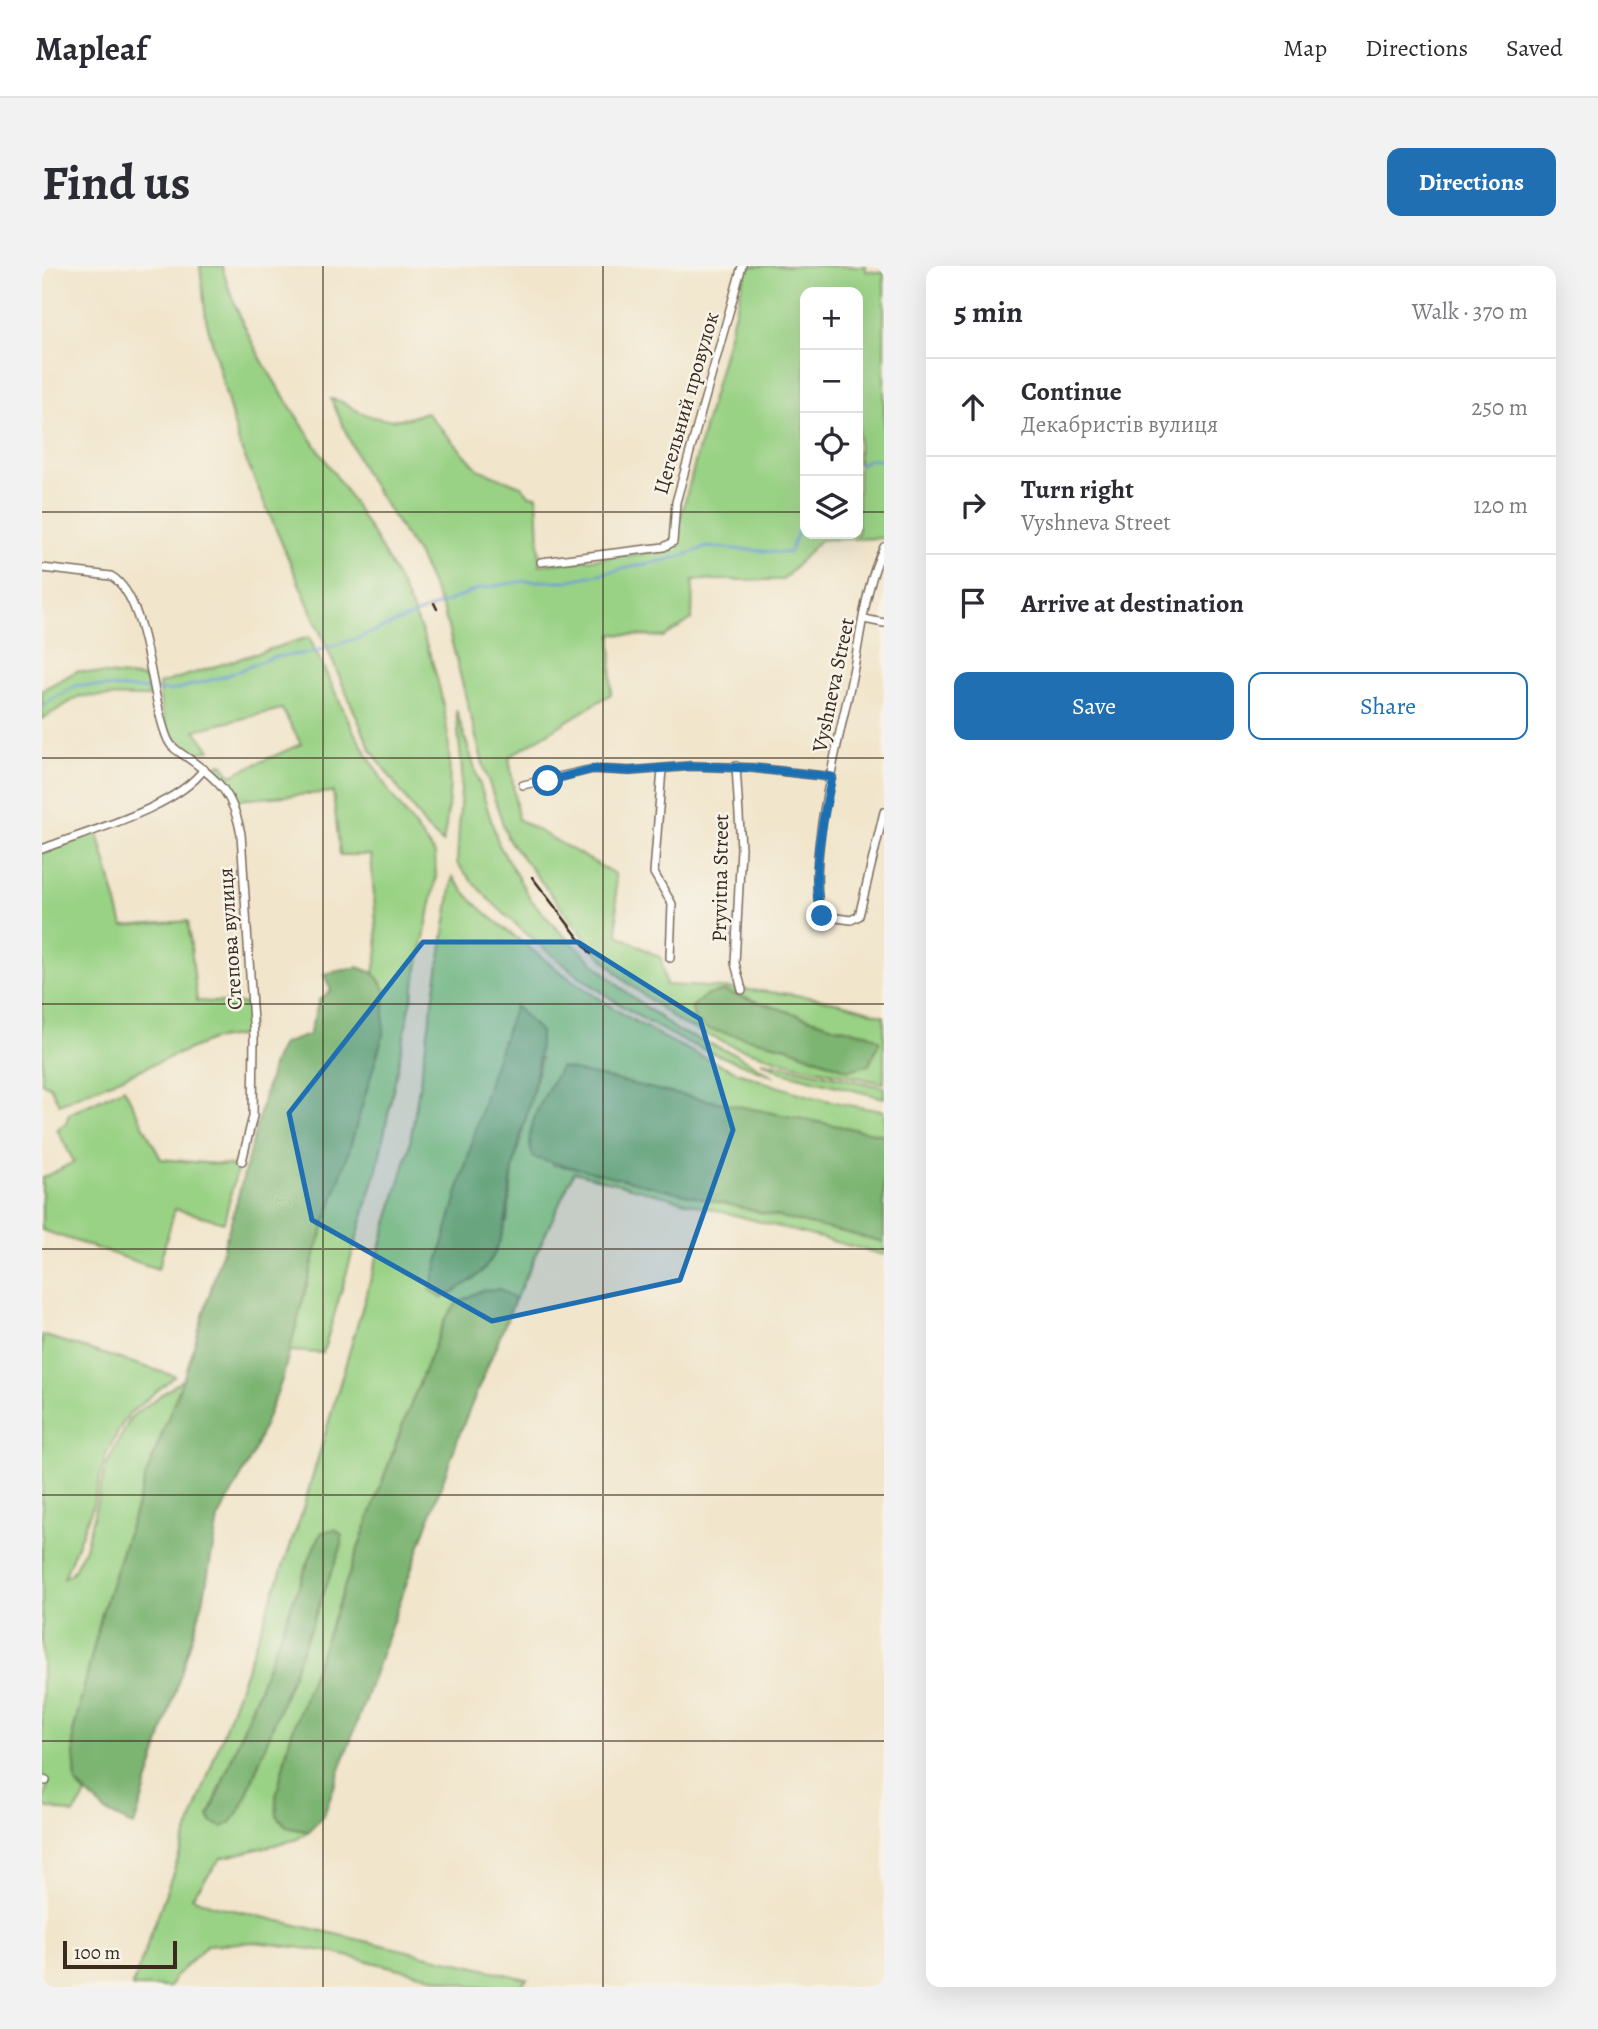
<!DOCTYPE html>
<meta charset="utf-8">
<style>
:root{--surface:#fff;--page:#f2f2f3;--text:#2b2b33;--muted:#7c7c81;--line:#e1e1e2;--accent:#1f6fb2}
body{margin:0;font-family:Alegreya,serif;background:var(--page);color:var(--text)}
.controls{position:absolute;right:21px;top:21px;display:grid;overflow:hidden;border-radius:14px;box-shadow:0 7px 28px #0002}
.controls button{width:63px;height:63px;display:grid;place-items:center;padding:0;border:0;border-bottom:2px solid var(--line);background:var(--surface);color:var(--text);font:35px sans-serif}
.scale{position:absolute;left:21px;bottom:18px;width:114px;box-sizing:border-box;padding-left:7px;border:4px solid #3b2a1e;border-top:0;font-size:19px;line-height:24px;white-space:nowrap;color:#3b2a1e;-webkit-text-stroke:5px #f7f3e8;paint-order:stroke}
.stop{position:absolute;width:21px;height:21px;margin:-16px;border:5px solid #1f6fb2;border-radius:50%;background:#fff}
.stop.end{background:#1f6fb2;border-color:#fff;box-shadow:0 2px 7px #0008}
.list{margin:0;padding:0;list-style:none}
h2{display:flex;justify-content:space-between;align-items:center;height:91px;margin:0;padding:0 28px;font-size:30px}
h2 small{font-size:23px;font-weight:400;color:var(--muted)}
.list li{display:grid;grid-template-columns:46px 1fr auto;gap:21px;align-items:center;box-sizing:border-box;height:98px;padding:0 28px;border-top:2px solid var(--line)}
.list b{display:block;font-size:26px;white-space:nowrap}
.list p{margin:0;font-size:23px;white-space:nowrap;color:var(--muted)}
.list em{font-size:23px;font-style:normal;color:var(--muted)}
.actions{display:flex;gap:14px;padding:21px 28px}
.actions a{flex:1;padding:16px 0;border:2px solid var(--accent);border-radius:14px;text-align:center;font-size:24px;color:var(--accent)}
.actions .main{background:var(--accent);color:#fff}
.icon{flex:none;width:38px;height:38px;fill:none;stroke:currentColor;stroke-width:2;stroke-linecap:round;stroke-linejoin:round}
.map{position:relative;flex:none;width:842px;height:1721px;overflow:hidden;border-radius:14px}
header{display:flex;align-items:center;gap:42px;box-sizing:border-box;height:98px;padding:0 35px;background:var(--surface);border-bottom:2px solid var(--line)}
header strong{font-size:33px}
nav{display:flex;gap:38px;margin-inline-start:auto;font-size:24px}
.intro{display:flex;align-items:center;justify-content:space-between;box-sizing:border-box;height:168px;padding:0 42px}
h1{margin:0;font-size:49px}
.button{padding:18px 32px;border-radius:14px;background:var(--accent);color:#fff;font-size:24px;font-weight:700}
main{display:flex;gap:42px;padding:0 42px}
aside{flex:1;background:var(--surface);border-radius:14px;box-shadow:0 7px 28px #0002}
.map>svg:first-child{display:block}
</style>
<header>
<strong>Mapleaf</strong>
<nav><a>Map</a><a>Directions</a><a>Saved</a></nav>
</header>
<div class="intro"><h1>Find us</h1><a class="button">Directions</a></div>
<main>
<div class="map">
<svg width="842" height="1721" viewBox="0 0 842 1721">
<rect width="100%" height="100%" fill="#f7f3e8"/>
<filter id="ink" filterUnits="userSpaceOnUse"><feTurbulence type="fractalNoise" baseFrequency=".0143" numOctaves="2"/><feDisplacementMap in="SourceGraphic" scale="14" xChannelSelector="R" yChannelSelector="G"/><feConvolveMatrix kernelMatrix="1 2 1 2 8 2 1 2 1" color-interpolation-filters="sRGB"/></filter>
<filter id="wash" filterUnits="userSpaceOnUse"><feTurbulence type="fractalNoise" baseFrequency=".00686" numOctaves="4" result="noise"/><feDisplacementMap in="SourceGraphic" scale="28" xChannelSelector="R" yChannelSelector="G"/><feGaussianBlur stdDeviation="1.57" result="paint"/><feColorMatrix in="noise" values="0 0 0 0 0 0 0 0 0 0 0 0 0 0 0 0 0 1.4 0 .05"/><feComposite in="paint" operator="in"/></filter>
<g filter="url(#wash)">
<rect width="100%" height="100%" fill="#f1e5cb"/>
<g fill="#9ad285" stroke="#6a7e52" stroke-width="2" fill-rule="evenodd">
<path d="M158,0h22c18,67 58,126 96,183 82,122 155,239 125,394l-17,-16 -55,-77 -132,-306 -33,-125z"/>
<path d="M705,0h119v5l18,2v265l-64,2 -37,40h-90l-1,39 -28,18 -52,-3 -1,60 -102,63 9,62 97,55 3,61 43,23 5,27c72,4 150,6 218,31v67l-88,-18 -61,-18 -55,-24 -55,-42 -32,-33 -85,-109 -24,-71 -40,-156 -26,-57 -54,-83 -33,-73c11,1 16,6 25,11 24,13 46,12 70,2l52,57 43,17 8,9 8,1 3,69 132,-15zM763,26h53v242h-53zM682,725l112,36 33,7 -21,36 -61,-23 -79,-18 -14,-9z"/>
<path d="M267,371l45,95 36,61 45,61 1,25 -59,290 -54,184 -34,-2 26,-97 36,-110 34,-155 -11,-16 4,-22 -7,-96h-31l-7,-63 -96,8 -13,-20 -13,-12 11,-4 9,11 70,-31 -19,-35 -87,21 15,20 -15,4c-29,-15 -35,-38 -36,-70z"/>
<polygon points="35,405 104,412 108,431 38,430 0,453 0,424"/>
<path d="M414,443l43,136 32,55 27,30 64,59 56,42 57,23 40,23c-31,-13 -64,-23 -95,-38 -70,-34 -176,-115 -223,-176l5,-92z"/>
<polygon points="52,565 57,571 81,660 146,655 155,735 206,738 209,761 201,769 169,774 17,838 8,820 0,817 0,586"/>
<path d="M411,611c20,29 47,47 74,69 104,84 222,146 357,165v24l-218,-43 -106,-25 -8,98 36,5 274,65 22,7v13l-310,-83 -59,128 -15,-11 -55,30 -42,105 -113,314 -14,59 1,18 10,12 22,5 -14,8 -74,18 -29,39 20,8 315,74 -7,8h-46l-148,-36 -71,-9 -48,3 -32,32 -5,10h-38l168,-468 109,-370zM499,792l-28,111 -6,54 -15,-151zM273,1279h27l-100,262 -33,9z"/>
<polygon points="719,795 842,821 842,832 740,806"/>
<polygon points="82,822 119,893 196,900 182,956 133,943 116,1003 0,964 0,912 32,896 15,863 24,857 27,848"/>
<polygon points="0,1069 133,1110 87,1148 78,1162 64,1189 50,1242 22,1312 31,1306 43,1282 65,1198 89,1151 141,1113 104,1210 60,1347 31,1467 34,1517 44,1529 32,1548 0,1540 7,1513 0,1510"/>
</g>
<g fill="#7bb472" stroke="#5b6f48" stroke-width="2">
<polygon points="316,701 332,707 343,723 341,769 309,878 273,988 240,1114 210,1190 176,1253 161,1336 92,1560 64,1546 34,1517 31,1467 60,1347 104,1210 146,1100 193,942 231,797 240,778 267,769 277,734 289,725 282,708"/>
<polygon points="682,725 794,761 827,768 838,775 827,799 806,804 745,781 665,763 652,754 650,741 664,729"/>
<path d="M473,740l25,26c1,47 -18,91 -27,137 -5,32 -5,60 -21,89 -11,20 -31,29 -50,40l-12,-8 62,-218z"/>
<path d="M518,801l106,25 218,43v107l-350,-84c-15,-27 14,-66 26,-91z"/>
<polygon points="458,1023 473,1034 419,1164 282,1549 267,1566 245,1561 235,1549 234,1531 248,1472 361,1158 403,1053 416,1036 440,1024"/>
<polygon points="293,1263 300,1269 300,1279 200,1541 189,1557 181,1561 170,1557 167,1551 273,1279 280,1266"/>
</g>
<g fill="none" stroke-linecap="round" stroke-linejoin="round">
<g stroke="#6d9bd5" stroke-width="2.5">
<polyline points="816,199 828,193 842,195"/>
<polyline points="0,440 35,419 128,425 184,410 231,391 268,387 316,372 436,323 482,315 524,315 637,291 665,281 747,287 763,250"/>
</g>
</g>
</g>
<g filter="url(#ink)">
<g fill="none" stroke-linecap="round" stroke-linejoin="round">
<g stroke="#7b6b5b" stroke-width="10">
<g id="minor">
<path d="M842,281c-19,38 -23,88 -32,130 -11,56 -48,188 -30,239l29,4 8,-4 25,-104"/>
<polyline points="499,296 622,281 631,276 634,236 700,0"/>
<path d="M0,302l69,8c38,22 39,125 57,164 3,8 13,13 20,18 32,23 45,36 53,76l13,204 -1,78 -11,45"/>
<polyline points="822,353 842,357"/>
<polyline points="694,500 699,582 693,697 700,724"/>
<polyline points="620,503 612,607 630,638 628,692"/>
<polyline points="481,519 551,503 588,505 649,500 711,502 790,511"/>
<path d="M0,583c46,-18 133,-40 162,-80"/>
<polyline points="0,1514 4,1515"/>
</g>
</g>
<use href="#minor" stroke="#fff" stroke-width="7"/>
<g stroke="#3b2a1e" stroke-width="2.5">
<polyline points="392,337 395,343"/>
<polyline points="490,611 549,688"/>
</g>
</g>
</g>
<g fill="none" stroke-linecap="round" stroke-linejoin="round" filter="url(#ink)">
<path stroke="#1f6fb2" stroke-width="9" d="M506,515l45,-12 36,2 62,-5 62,2 79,9c-8,36 -23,104 -10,139"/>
</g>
<path fill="#1f6fb2" fill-opacity="0.2" stroke="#1f6fb2" stroke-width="5" stroke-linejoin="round" d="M381,676h155l122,77 33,111 -53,150 -188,41 -180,-101 -23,-107z"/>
<path fill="none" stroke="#3b2a1e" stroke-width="2" stroke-opacity="0.55" d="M281,0v1721M561,0v1721M0,246h763M816,246h26M0,492h842M0,738h842M0,983h842M0,1229h842M0,1475h842"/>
<g text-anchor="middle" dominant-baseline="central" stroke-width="5" stroke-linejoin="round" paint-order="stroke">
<g font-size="21" fill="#3b2a1e" stroke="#f7f3e8">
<text transform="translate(644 137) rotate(-74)">Цегельний провулок</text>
<text transform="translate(791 419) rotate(-78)">Vyshneva Street</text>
<text transform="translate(678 612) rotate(-89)">Pryvitna Street</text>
<text transform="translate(188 673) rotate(-94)">Степова вулиця</text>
</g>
</g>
</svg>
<div class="controls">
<button>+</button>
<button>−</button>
<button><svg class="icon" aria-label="locate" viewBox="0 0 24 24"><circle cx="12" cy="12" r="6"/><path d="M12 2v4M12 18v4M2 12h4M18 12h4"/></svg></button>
<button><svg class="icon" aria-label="layers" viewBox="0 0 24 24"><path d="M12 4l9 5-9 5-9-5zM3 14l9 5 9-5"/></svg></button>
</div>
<div class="scale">100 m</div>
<div class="stop" style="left:506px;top:515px"></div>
<div class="stop end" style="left:780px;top:650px"></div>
</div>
<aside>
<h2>5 min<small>Walk · 370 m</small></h2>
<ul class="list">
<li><svg class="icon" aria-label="ahead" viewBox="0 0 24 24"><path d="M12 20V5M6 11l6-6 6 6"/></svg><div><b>Continue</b><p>Декабристів вулиця</p></div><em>250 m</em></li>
<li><svg class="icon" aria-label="right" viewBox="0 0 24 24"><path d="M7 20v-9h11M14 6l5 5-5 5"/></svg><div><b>Turn right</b><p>Vyshneva Street</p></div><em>120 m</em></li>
<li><svg class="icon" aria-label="arrive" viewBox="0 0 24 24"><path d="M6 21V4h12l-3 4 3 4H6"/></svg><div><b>Arrive at destination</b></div></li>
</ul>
<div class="actions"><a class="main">Save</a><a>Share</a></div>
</aside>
</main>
